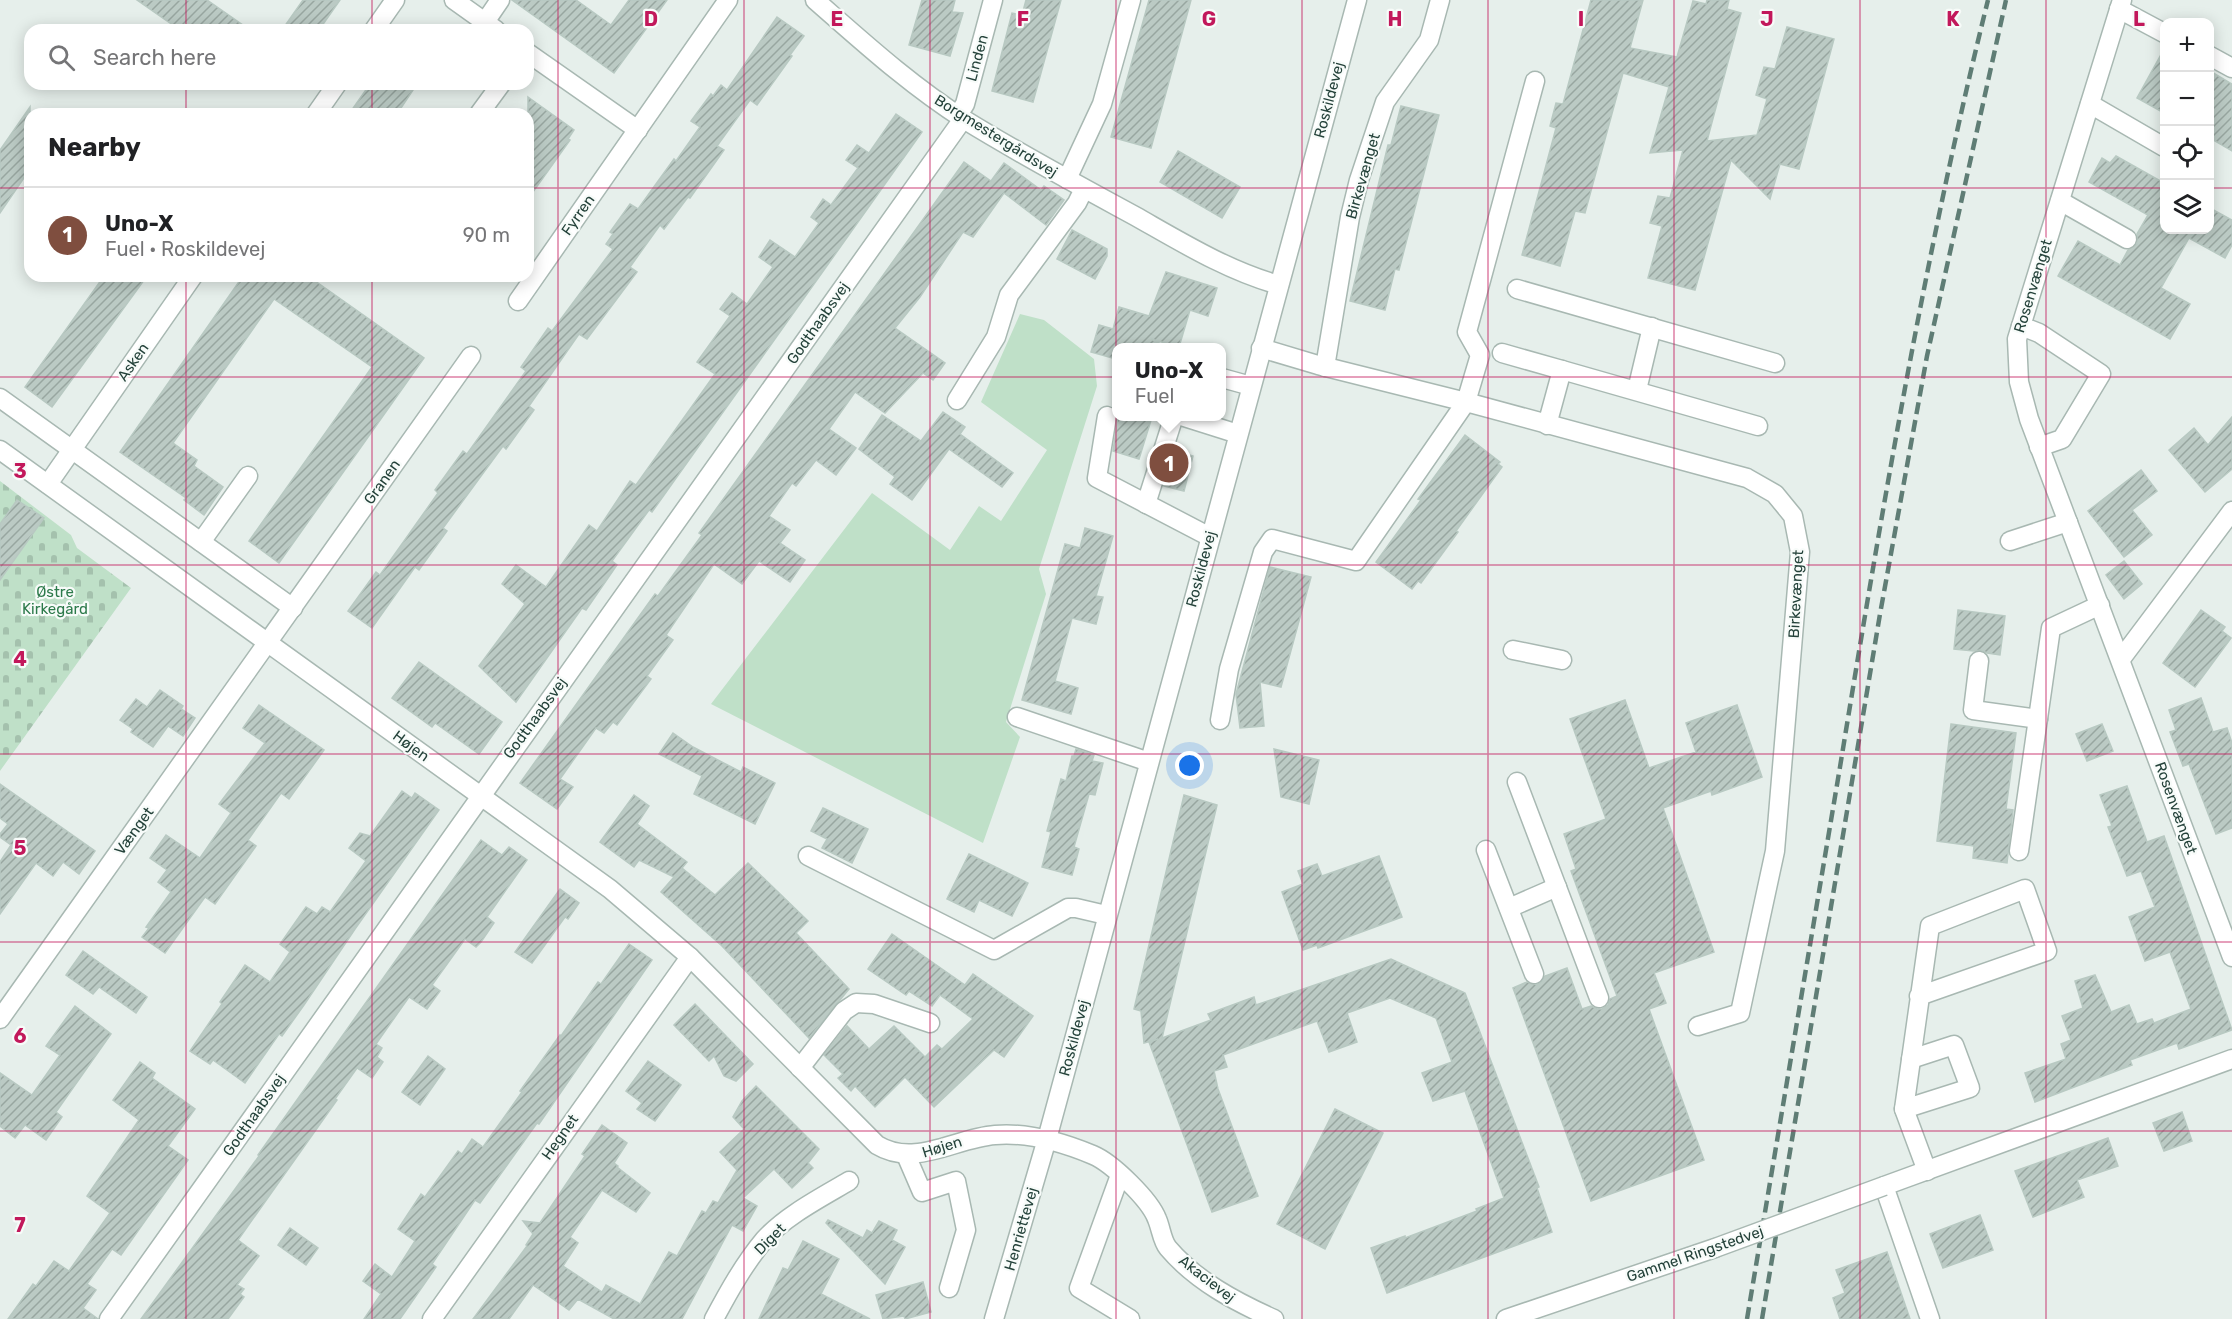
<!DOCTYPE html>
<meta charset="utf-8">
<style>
:root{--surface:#fff;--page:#f6f6f6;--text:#202124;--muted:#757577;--line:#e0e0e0;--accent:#7f4e3f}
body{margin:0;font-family:Rubik,sans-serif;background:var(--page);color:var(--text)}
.controls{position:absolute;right:18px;top:18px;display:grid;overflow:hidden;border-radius:12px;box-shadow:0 3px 15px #0003}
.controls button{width:54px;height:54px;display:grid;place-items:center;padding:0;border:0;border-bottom:2px solid var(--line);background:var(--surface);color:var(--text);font:30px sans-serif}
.you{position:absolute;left:1190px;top:766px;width:21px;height:21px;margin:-15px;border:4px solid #fff;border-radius:50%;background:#1a73e8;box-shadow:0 0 0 9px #1a73e833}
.badge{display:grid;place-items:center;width:39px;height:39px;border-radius:50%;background:var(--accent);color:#fff;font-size:20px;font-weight:700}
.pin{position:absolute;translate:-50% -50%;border:3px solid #fff;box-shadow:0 2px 6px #0006}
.popup{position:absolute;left:1112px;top:343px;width:114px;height:78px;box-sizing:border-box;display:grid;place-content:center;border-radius:12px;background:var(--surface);filter:drop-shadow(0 2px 4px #0005);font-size:20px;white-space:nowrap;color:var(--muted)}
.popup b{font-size:22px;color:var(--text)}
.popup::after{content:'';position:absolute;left:50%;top:100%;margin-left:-12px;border:12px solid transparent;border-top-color:var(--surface)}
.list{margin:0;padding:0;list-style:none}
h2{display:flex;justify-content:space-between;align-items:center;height:78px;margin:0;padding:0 24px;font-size:26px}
h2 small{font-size:20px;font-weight:400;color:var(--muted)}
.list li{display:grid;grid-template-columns:39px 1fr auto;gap:18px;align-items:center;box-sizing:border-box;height:96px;padding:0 24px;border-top:2px solid var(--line)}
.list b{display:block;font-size:22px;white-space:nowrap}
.list p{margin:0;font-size:20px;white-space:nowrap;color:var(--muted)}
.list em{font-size:20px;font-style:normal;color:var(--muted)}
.icon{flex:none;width:33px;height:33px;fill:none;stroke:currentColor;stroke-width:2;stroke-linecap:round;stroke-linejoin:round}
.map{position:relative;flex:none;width:2232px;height:1319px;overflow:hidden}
.search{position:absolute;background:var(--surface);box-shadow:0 3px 15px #0003;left:24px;top:24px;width:510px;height:66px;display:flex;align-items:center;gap:15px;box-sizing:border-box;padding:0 21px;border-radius:18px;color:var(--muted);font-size:22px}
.panel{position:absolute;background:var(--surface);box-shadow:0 3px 15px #0003;left:24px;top:108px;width:510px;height:174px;border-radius:18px}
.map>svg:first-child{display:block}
</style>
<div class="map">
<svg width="2232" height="1319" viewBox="0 0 2232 1319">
<defs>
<pattern id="cemetery-stones" width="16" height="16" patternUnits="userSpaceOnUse" patternTransform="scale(1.5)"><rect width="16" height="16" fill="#bfe0c8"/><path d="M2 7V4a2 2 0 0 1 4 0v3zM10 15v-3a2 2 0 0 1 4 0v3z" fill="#a4c1ad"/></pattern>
<pattern id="building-hatch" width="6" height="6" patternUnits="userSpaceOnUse" patternTransform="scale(1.5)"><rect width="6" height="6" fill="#bbcac4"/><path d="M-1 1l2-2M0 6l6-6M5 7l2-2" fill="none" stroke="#98a6a0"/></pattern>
</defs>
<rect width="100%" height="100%" fill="#e6efeb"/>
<polygon fill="url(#cemetery-stones)" points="0,481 71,535 77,548 131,588 0,771"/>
<polygon fill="#bfe0c8" points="1020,314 1044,320 1094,359 1097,386 1039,569 1046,594 1006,722 1020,737 983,843 711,704 872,493 950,550 979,506 1001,521 1047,450 981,402"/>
<g fill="url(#building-hatch)" stroke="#b8c9c2" stroke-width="1.5">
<polygon points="137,0 207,0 250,30 180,30"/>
<polygon points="303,0 340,0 319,30 282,30"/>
<polygon points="512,0 576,0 611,25 629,0 667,0 614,73"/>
<polygon points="922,0 955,0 952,12 963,13 950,56 909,45"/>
<polygon points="1026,0 1061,0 1033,102 992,91 1012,13 1022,15"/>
<polygon points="1149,0 1191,0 1151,148 1111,137"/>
<polygon points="1591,0 1643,0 1630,48 1677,57 1693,1 1706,4 1707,0 1729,0 1727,9 1741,13 1707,141 1757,135 1767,99 1756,95 1764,67 1775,69 1787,27 1834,39 1799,169 1780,164 1770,199 1731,160 1695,290 1648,278 1662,226 1650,223 1658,196 1670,198 1683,150 1650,153 1669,87 1623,73 1585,213 1575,211 1560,266 1522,255 1556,128 1550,126 1556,103 1563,104"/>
<polygon points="777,17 804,36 790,55 792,56 757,105 750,100 717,146 724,150 690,198 688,197 664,229 660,225 630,267 637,272 587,339 579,334 529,406 534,410 506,449 503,446 443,528 447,531 419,570 415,567 372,628 348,611 376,572 380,575 438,493 435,490 463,451 467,454 526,371 521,367 548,328 552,331 613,249 606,244 613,234 610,232 630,204 638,209 674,159 676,161 700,127 691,121 711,94 713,96 721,85 727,90"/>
<polygon points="2164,49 2164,113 2137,98"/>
<polygon points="2210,71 2232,84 2232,151 2210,138"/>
<polygon points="370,84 417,84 397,114 349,114"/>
<polygon points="528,97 574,130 568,139 570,140 528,199"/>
<polygon points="1401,106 1439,115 1399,270 1395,269 1385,310 1350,301 1388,145 1391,145"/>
<polygon points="30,107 30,169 0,213 0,150"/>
<polygon points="896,114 922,132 652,512 649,510 612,561 617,565 586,610 582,608 516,702 479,666 525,604 502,584 516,565 546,587 589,525 597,531 630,481 636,485 715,374 697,362 730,316 720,309 732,293 747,304 773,267 759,257 770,240 795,257 819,223 811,217 823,199 831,205 858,168 846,160 857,145 869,153"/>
<polygon points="1178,151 1240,187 1222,218 1160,182"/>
<polygon points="2116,156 2164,183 2164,230 2210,230 2210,208 2232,220 2232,245 2225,258 2189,238 2161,288 2190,304 2170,339 2058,276 2078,241 2120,265 2128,250 2137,244 2137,234 2148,215 2089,182 2102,158 2110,163"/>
<polygon points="964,162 991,181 1004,163 1041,190 1044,186 1064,200 1046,225 1004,193 973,237 963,232 920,297 895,328 945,363 933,380 923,373 885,413 855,392 829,429 856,448 836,475 816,460 796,486 792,483 769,516 790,530 780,543 805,560 790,582 759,561 742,584 714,564 666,635 673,640 647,676 651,679 617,725 613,722 604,733 596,728 560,779 573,787 557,809 520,783 655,594 658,596 702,535 699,533"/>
<polygon points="1072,230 1107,249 1107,256 1095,279 1057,259"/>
<polygon points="1166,272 1217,288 1208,316 1190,310 1179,347 1151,339 1159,343 1158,348 1116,348 1116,359 1091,352 1099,325 1113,329 1119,307 1149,316"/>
<polygon points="104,276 147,276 52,407 25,387"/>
<polygon points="243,276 308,276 424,358 279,563 249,541 372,367 274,299 173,443 197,460 194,466 223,487 204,515 184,500 186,498 120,452"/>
<polygon points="943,412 965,427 960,434 1013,473 1002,487 949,449 912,500 890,484 895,477 859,449 882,415 921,441"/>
<polygon points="1118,417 1152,417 1139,459 1113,451"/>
<polygon points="2232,417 2232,469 2205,492 2169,450 2194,428 2208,445"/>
<polygon points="1465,435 1500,462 1498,464 1502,467 1456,531 1458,532 1421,583 1418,581 1412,589 1376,562 1421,500 1418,499"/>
<polygon points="1175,451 1193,456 1184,491 1164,486"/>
<polygon points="2141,470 2157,491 2132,510 2152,535 2124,557 2088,511"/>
<polygon points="17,500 44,518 0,580 0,524"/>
<polygon points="1085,528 1113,536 1096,596 1103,597 1096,624 1072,618 1055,681 1078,688 1071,714 1022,700 1065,544 1080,548"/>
<polygon points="2124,561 2142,584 2124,599 2106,575"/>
<polygon points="1270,567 1311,577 1281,687 1260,682 1264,726 1240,728 1236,694"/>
<polygon points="1958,610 2005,616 2000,655 1987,653 1981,650 1974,651 1954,649"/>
<polygon points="2201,610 2225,627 2222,631 2231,638 2195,687 2163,663"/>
<polygon points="419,662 502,722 479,754 435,723 432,727 392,698"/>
<polygon points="160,690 183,706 181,709 195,718 183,736 168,726 153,747 131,732 133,729 120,720 136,699 147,707"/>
<polygon points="2201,698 2213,732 2227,728 2232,743 2232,828 2216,834 2189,764 2183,766 2170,732 2176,730 2169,710"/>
<polygon points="1625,700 1649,768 1696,752 1686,723 1737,705 1762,777 1712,795 1711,791 1663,808 1714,952 1654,973 1666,1003 1649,1009 1704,1160 1591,1201 1513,988 1527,982 1537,985 1542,981 1545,976 1567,968 1582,1009 1591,1006 1597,1009 1602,1009 1608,1005 1610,999 1617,996 1571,871 1576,869 1564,834 1606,819 1570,719"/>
<polygon points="259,705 324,750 289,799 281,793 248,840 256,846 215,904 205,897 165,953 142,937 149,928 146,927 171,892 158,882 167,870 150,858 166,835 200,858 231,813 219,804 265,743 243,728"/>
<polygon points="1951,724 2016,733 2006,809 2013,810 2007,863 1973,858 1974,846 1937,841"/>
<polygon points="2102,724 2113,751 2087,761 2076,734"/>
<polygon points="673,733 693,747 741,772 743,767 775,783 755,824 694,794 702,776 659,754"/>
<polygon points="1076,749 1094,755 1092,761 1103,763 1095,795 1089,794 1074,847 1079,849 1072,875 1042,867 1051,832 1047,831 1061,779 1066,781 1072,756 1074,756"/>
<polygon points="1274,749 1319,760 1309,804 1281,797"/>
<polygon points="0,784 95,851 79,874 63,862 53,876 36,863 0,914 0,862 11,845 0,837 0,834 8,824 0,818"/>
<polygon points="2127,786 2147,842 2164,836 2232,1030 2179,1049 2177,1043 2130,1060 2132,1065 2035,1102 2025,1073 2066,1059 2061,1044 2071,1040 2062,1016 2083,1008 2075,981 2095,975 2111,1012 2129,1005 2137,1024 2152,1019 2154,1023 2191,1009 2170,952 2145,961 2129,917 2155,907 2141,871 2127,876 2108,827 2112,826 2100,795"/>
<polygon points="402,791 412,798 415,793 439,810 355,929 304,1005 282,1036 279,1034 245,1083 213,1060 210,1064 190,1051 222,1004 220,1002 245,965 270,982 290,952 280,944 306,907 317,914 322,907 330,912 366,861 349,848 360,833 370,836"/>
<polygon points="634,795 649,806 637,824 687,862 682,868 715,895 748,863 808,921 796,933 849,989 809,1038 722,946 661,892 674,877 639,860 634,867 600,842"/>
<polygon points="1184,795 1217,805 1162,1038 1211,1020 1208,1014 1254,997 1256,1005 1391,959 1465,993 1539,1187 1537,1188 1552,1232 1387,1293 1371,1248 1405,1236 1405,1238 1477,1211 1476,1209 1504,1198 1465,1091 1433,1101 1422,1073 1452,1062 1436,1018 1390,998 1347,1013 1357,1042 1329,1052 1317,1021 1223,1055 1227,1067 1214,1071 1218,1089 1258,1196 1212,1212 1149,1042 1158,1039 1144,1043 1141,1011 1134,1009"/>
<polygon points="823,808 868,829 852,863 822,848 827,839 811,831"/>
<polygon points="481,840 502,855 509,847 527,860 487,917 494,923 481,942 476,947 465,939 432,985 440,991 427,1009 409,997 376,1044 382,1048 377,1057 383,1062 372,1078 357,1068 335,1099 337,1100 238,1240 259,1256 237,1285 244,1289 240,1294 244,1297 228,1319 141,1319 259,1156 258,1155"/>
<polygon points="969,854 1028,883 1012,916 979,900 974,912 947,899"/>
<polygon points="1379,856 1402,917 1318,948 1317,945 1303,950 1282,892 1303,884 1298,871 1317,864 1322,876"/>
<polygon points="560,889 579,903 568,919 565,917 532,963 515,952"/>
<polygon points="892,934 965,985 973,974 1033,1016 1004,1057 994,1050 934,1107 905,1077 875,1107 855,1086 851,1091 838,1078 843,1074 824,1055 847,1026 869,1049 894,1026 925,1057 937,1045 942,1049 973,1019 940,995 932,1006 909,991 906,995 868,969"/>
<polygon points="629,944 652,960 539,1124 537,1123 480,1203 475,1200 432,1264 436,1267 400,1319 364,1319 381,1294 363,1281 375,1264 392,1277 415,1241 398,1229 421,1194 425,1197 458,1151 462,1154 472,1139 483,1147 522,1092 520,1091 560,1035 561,1036 598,982 601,984"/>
<polygon points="83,951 147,997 136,1013 99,987 93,994 66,975"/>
<polygon points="695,1004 753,1064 736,1081 724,1076 714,1056 709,1061 674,1025"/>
<polygon points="75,1006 111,1034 56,1112 62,1117 46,1140 25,1125 15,1138 0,1126 0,1073 32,1095 60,1055 46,1046"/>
<polygon points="428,1056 445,1069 420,1105 402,1092"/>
<polygon points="648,1061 681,1085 655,1121 637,1109 642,1103 626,1091"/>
<polygon points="140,1062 155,1073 152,1078 195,1109 168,1146 188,1160 121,1255 112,1249 87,1284 96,1290 83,1308 98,1319 8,1319 33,1284 36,1286 54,1261 69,1271 110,1213 87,1196 139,1120 113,1100"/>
<polygon points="756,1086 819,1149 808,1163 813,1168 792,1188 774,1169 743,1198 757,1206 743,1231 732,1225 682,1319 614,1319 578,1299 569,1310 533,1285 509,1319 473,1319 527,1246 526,1245 533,1234 523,1221 540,1223 585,1156 582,1154 602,1125 627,1143 614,1163 618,1166 617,1167 650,1193 636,1212 602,1190 570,1237 578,1243 563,1266 602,1292 606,1285 640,1304 669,1252 677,1256 702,1211 706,1213 713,1201 718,1203 737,1170 720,1152 744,1129 733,1117 742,1101"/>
<polygon points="1335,1109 1383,1133 1325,1249 1277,1224"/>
<polygon points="2182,1112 2192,1141 2164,1151 2153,1123"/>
<polygon points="2108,1138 2118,1166 2077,1180 2084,1197 2033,1217 2015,1171"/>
<polygon points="1980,1215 1993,1250 1943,1268 1930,1234"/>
<polygon points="828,1220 863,1238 867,1230 872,1233 879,1221 897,1230 892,1240 905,1247 885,1284 826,1223"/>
<polygon points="290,1228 318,1248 306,1265 278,1245"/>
<polygon points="803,1241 839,1259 821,1294 870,1319 759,1319 783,1268 788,1270"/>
<polygon points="1887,1252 1910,1319 1840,1319 1833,1298 1845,1293 1836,1270"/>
<polygon points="923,1282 931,1312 905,1319 904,1316 883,1319 876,1295"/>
</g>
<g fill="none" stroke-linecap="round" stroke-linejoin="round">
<g stroke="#a8b8b2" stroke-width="21">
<g id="minor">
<polyline points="454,0 496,30"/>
<path d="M815,0c48,42 95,85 150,120 55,34 113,65 170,96 46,26 93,55 144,69"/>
<polyline points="2122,0 2017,339 2019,382 2029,419 2232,957"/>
<polyline points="2119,9 2164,33"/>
<polyline points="485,22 500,0"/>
<polyline points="374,30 395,0"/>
<polyline points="528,53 638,130"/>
<polyline points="2210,56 2232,68"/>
<polyline points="2090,104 2164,147"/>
<polyline points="316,114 337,84"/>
<polyline points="479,114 501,84"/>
<polyline points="958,115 965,104 993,0"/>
<polyline points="1067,179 1102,104 1131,0"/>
<polyline points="2060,201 2127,239"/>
<polyline points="1517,289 1775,363"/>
<polyline points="518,301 728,0"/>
<polyline points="2021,326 2039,333 2101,374 2062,439 2039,447"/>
<polyline points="1261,348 1318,365 1466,402 1747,478 1775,494 1793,516 1800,552 1775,851 1740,1013 1698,1026"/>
<polyline points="1502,353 1562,370"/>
<polyline points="1325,367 1350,217 1359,180 1385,102 1429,40 1440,0"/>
<polyline points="1222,378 1251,386"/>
<polyline points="1637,390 1652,327"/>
<polyline points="0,398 293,608"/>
<polyline points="957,400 996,337 1009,295 1077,203 1084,189"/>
<polyline points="1107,416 1097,478 1210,537"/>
<polyline points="1181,416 1238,434"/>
<polyline points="1547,425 1562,370 1758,426"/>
<path d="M0,450l610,439 80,68 187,188c38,23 78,-7 118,-10 32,-3 69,8 98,20 19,8 57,45 64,64 4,9 5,22 11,29 28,33 68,54 106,71"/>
<polyline points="48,484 193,276"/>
<polyline points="1146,504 1174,416"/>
<polyline points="2010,541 2068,522"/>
<polyline points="201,542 248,476"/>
<polyline points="1513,650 1562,660"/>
<polyline points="2121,659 2232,511"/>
<polyline points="1979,661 1973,710 2038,719"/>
<polyline points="1017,717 1149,762"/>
<polyline points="1220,720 1229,669 1263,552 1272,539 1356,561 1466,402 1480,355 1467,332 1535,81"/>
<polyline points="1517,782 1599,998"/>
<polyline points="1486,850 1534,974"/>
<polyline points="2019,851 2051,628 2100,605"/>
<polyline points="808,856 994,950 1068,908 1076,908 1106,915"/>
<polyline points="1509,908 1557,887"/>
<polyline points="1919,996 2047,951 2025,889 1930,926 1904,1109 1927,1171"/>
<polyline points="0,1019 471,356"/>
<polyline points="800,1068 844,1011 856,1003 874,1004 930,1023"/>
<polyline points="1904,1109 1970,1088 1954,1045 1911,1059"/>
<polyline points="906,1155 922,1192 956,1181 966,1230 949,1288"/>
<polyline points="1120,1175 1079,1288 1130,1319"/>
<polyline points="109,1319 963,119"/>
<polyline points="432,1319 690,957"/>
<path d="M714,1319c15,-28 30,-55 50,-79 21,-24 58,-43 85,-59"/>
<polyline points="994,1319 1047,1139 1357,0"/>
<polyline points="1506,1319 1715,1248"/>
<polyline points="1930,1319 1884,1186 2232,1059"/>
</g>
</g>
<use href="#minor" stroke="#fff" stroke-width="18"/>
<g stroke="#5f7d75" stroke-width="4.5" stroke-dasharray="12 6" stroke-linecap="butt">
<path d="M1747,1319c31,-184 62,-368 93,-552 42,-257 85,-514 148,-767"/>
<polyline points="1762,1319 1880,614 1927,356 2006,0"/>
</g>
<g stroke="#a8b8b2" stroke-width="21" stroke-linecap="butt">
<polyline id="minor-bridge" points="1715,1248 1884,1186"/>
</g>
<use href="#minor-bridge" stroke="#fff" stroke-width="18"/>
</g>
<path fill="none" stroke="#c2185b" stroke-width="1.5" stroke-opacity="0.55" d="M186,0v30M372,0v30M558,0v1319M744,0v1319M930,0v1319M1116,0v1319M1302,0v1319M1488,0v1319M1674,0v1319M1860,0v1319M2046,0v1319M186,84v30M372,84v30M0,188h30M528,188h1636M2210,188h22M186,276v1043M372,276v1043M0,377h2232M0,565h2232M0,754h2232M0,942h2232M0,1131h2232"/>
<g text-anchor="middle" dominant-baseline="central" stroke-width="4.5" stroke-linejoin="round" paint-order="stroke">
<g font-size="15" fill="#24423a" stroke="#f7fbf9">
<text transform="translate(977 58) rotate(-75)">Linden</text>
<text transform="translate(1329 100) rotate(-75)">Roskildevej</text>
<text transform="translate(996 136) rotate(32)">Borgmestergårdsvej</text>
<text transform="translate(1363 176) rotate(-74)">Birkevænget</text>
<text transform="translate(578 215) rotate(-55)">Fyrren</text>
<text transform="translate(2033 286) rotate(-73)">Rosenvænget</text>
<text transform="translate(818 323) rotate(-55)">Godthaabsvej</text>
<text transform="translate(133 362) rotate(-55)">Asken</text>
<text transform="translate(382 482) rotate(-55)">Granen</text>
<text transform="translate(1201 569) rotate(-75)">Roskildevej</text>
<text transform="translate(1796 594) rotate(-87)">Birkevænget</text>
<text transform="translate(535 718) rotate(-54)">Godthaabsvej</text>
<text transform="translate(411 746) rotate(36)">Højen</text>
<text transform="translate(2176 808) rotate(70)">Rosenvænget</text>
<text transform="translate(134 831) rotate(-54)">Vænget</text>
<text transform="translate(1074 1038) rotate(-75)">Roskildevej</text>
<text transform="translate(254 1115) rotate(-55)">Godthaabsvej</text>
<text transform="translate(560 1137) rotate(-55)">Hegnet</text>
<text transform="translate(942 1147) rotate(-17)">Højen</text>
<text transform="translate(1021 1229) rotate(-74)">Henriettevej</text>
<text transform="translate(770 1239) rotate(-45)">Diget</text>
<text transform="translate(1695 1254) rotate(-19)">Gammel Ringstedvej</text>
<text transform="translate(1207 1279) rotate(38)">Akacievej</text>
</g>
<g font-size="15" fill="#2d7a4b" stroke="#f7fbf9">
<text x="55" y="592">Østre<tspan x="55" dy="17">Kirkegård</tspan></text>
</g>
</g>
<g font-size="20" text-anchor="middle" font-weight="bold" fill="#c2185b" stroke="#f7fbf9" stroke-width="4.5" stroke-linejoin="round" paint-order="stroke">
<text x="651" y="26">D</text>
<text x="837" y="26">E</text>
<text x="1023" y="26">F</text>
<text x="1209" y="26">G</text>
<text x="1395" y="26">H</text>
<text x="1581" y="26">I</text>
<text x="1767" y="26">J</text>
<text x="1953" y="26">K</text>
<text x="2139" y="26">L</text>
<text x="20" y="478">3</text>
<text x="20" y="666">4</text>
<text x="20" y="855">5</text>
<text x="20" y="1043">6</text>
<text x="20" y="1232">7</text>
</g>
</svg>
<div class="controls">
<button>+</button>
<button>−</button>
<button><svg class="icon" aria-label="locate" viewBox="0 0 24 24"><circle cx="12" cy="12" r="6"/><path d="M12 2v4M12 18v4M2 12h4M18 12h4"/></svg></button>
<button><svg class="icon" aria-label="layers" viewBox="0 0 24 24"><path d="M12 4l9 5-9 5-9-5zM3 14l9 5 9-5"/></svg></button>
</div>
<div class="you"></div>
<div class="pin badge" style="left:1169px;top:463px">1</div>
<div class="popup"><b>Uno-X</b>Fuel</div>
<div class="search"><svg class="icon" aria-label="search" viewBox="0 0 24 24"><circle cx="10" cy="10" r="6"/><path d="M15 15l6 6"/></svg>Search here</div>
<section class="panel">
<h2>Nearby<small></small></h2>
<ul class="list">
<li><span class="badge">1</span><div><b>Uno-X</b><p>Fuel · Roskildevej</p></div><em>90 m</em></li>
</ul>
</section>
</div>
